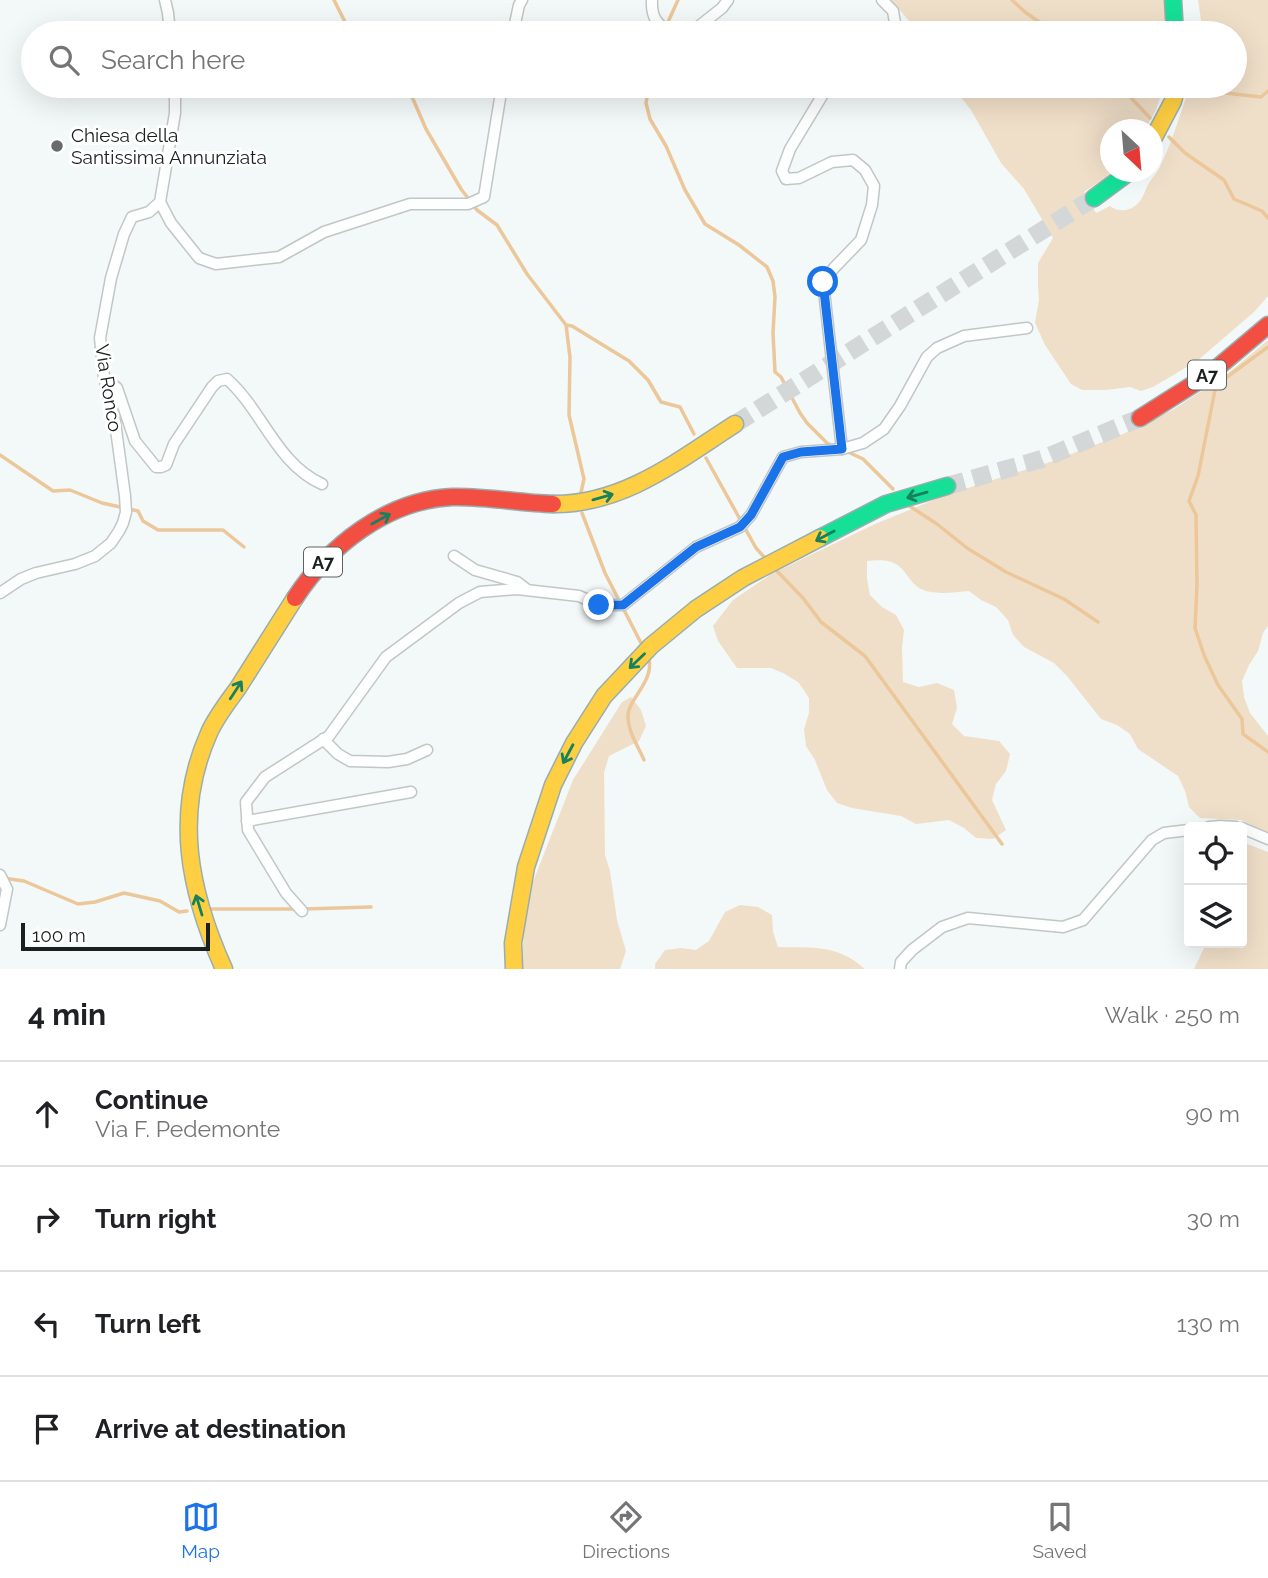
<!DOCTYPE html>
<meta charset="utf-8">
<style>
:root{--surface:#fff;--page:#f2f2f2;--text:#202124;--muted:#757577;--line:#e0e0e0;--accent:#1a73e8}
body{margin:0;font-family:Raleway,sans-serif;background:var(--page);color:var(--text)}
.controls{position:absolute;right:21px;bottom:21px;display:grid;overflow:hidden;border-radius:7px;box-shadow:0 7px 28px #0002}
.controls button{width:63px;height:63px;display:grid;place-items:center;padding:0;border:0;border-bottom:2px solid var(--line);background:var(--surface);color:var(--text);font:35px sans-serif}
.compass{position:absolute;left:1100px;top:119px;width:63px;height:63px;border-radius:50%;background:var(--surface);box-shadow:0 7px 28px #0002;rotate:154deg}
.scale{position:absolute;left:21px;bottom:18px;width:189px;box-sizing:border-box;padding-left:7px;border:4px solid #1b1f1f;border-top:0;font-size:19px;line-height:24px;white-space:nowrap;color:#1b1f1f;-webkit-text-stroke:5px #fff;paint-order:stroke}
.stop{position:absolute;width:21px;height:21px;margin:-16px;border:5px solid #1a73e8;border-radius:50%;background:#fff}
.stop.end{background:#1a73e8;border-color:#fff;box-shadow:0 2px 7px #0008}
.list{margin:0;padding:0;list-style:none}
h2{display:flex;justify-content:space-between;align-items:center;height:91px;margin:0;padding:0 28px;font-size:30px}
h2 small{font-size:23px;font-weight:400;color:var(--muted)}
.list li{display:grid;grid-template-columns:46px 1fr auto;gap:21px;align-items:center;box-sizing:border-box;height:105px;padding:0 28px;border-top:2px solid var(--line)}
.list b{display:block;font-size:26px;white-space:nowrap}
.list p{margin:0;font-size:23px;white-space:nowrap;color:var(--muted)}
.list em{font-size:23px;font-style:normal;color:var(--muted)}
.icon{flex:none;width:38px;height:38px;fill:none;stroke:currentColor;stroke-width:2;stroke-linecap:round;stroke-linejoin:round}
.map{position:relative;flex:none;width:1268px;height:969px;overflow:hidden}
.search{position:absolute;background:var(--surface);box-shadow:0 7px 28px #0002;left:21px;right:21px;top:21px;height:77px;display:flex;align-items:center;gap:18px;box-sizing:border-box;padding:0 24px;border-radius:38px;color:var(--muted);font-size:26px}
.sheet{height:511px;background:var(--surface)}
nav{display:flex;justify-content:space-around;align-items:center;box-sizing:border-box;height:98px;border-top:2px solid var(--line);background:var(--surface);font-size:19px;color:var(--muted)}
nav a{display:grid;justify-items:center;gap:4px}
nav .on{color:var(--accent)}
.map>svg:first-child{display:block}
</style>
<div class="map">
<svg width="1268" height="969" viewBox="0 0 1268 969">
<rect width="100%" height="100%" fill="#f3f8f8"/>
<g fill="#f0dfc8">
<polygon points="891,0 1167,0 1169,33 907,33 911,23"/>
<path d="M1198,0h70v296l-14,16 -57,49 -44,26 -12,4 -11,-4 -24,3h-24l-11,-6 -26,-39 -10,-22 4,-24 -1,-12v-24l15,-25 -29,-49 -23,-26 -30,-53 -19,-24h212l-8,24 -11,19 -35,1 1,42 -6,6 -21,14 12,21 14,-7c11,9 26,3 32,-8 3,-5 4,-11 7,-15 3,-5 7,-9 10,-14 13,-26 21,-55 31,-83h45v-53h-32z"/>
<path d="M1268,340v286l-5,7 -5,18 -9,14 -7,16 2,16 6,16 18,23v97l-27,-13 -41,-2 -11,-11 -4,-16 -7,-15 -40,-27 -8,-15 -13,-9 -16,-6 -34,-43 -13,-13 -30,-16 -11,-12 -5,-15 -12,-13 -15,-7 -12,-9c-15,1 -37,5 -50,-3 -9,-6 -12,-15 -19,-21 -9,-8 -22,-7 -33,-6v18l3,16 12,12 14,8 8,15 -2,18 1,34 16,5 18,-4 17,7 3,18 -5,16 12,12 35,5 11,13 -4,17 -10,13 -4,16 14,30 -13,9 -17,-1 -12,-10 -15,-8 -33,4 -15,-8 -49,-8 -15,-5 -10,-13 -12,-30 -9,-14 -2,-17 5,-16v-15l-10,-15 -14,-9 -14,-6h-34l-19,-27 -5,-15 20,-26 40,-27 102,-49 71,-29 107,-34 70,-27 51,-25 52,-34z"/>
<polygon points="631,697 641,710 646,726 639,741 609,756 604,773 605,855 610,871 617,920 626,951 620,969 521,969 527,897 573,780 622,702"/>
<polygon points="1242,842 1268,852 1268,969 1194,969 1204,948 1204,943 1242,943"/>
<path d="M740,905l18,2 14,8 1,17 5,15c35,1 59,-3 87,22h-210v-5l10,-14 16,-2 15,2 13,-9 16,-29z"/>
</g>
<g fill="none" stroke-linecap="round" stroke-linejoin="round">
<g stroke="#ebc79a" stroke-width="3.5">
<polyline points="334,0 345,22 354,33"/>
<polyline points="1012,0 1025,12 1055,33"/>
<polyline points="663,33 678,0"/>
<polyline points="405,86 413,99 426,129 461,189 477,210 497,225 527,274 566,325 570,357 569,415 584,479 580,497"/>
<polyline points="649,86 646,103 650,119 666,146 685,190 705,224 739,245 767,267 773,281 775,297 773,333 775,372 781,377 800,413 807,423 827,443 832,446"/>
<polyline points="1120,86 1150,118"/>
<polyline points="1190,89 1261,97 1268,91"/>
<polyline points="1169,137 1185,153 1224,180 1234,199 1262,211 1268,218"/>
<polyline points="566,325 572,326 629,361 648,380 661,402 680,407 694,434"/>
<polyline points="1268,347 1216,385 1198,476 1189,501 1196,515 1197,585 1195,628 1204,655 1218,685 1242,719 1243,734 1268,752"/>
<polyline points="846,451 863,459 893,489"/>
<polyline points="0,455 53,491 70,490 102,503 138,511 143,521 158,530 223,530 244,547"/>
<polyline points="706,458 756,548 765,558"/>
<polyline points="908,505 937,524 967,548 1006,572 1064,599 1098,622"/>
<polyline points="582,513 605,573 642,645"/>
<polyline points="775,569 803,598 821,622 865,656 1002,844"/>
<path d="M644,760c-6,-14 -16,-28 -16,-44 0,-17 26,-34 21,-57"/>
<polyline points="3,878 24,881 78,904 95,902 124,893 160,901 179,912 187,911"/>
<polyline points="212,909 296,909"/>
<polyline points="303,909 371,907"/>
</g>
<g stroke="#d3d7d7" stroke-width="18" stroke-dasharray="18 9" stroke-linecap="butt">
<polyline points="735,424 1094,198"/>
<polyline points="947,486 1042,459 1140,418"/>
</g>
<g stroke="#c2c6c6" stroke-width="13">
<g id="street">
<polyline points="165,0 168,13 170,33"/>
<path d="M652,0c-1,18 5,24 19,33l27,-6 24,-19 6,-8"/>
<polyline points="882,0 893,11 895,23 888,33"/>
<polyline points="513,33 519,5 522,0"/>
<polyline points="828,86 790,149 782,171 786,179 799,178 832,162 853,160 865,170 874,186 872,205 861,240 834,268 823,282 842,449"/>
<polyline points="160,202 171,223 199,258 216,264 279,257 324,232 410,204 468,204 484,197 502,86"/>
<path d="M104,377l13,11 18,53 21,26h5l5,-2 8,-21 38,-57 6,-6 9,-2c36,32 49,84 95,105"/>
<polyline points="454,556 475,570 517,582 526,589"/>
<polyline points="0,593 21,579 36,573 75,564 95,556 111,543 119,531 123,523 126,512 125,496 115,422 104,377 100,338 111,278 124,234 132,217 149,212 160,202 175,113 175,86"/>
<polyline points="323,739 338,754 350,761 388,762 407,759 427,750"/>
<polyline points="247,821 411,792"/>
<polyline points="1209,827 1220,826 1236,827"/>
<polyline points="1242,828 1268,839"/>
<polyline points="0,875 7,889 0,925"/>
<polyline points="302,911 286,893 248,830 246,802 265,777 329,736 386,657 459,603 480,592 517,589 579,596 599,605 623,605 696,547 740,527 751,515 783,457 801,452 842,449 863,443 884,429 900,406 927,357 937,348 964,336 1027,328"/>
<polyline points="900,969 901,962 912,950 942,927 968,918 1063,927 1083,920 1152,840 1164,833 1189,830"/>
</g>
</g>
<g stroke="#99adaf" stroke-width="19">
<g id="fast">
<polyline points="1173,0 1175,33"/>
<polyline points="1094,198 1129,172"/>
<polyline points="820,538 886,504 947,486"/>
</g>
</g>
<g stroke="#99adaf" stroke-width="19">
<g id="slow">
<polyline points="1152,141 1173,101 1177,86"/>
<path d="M553,504c70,1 126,-44 182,-80"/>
<path d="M224,969c-35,-78 -51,-155 -15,-236 7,-16 19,-31 29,-45 19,-30 38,-60 57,-90"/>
<polyline points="514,969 513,943 526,867 553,785 574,743 604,696 651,646 696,609 743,578 820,538"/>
</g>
</g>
<g stroke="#99adaf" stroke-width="19">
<g id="jam">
<polyline points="1140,418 1211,373 1268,325"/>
<path d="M295,598c34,-52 92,-98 157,-101 33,-1 67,6 101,7"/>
</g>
</g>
<use href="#street" stroke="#fdfefe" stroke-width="10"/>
<use href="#fast" stroke="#16e098" stroke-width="16"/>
<use href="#slow" stroke="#ffcf43" stroke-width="16"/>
<use href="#jam" stroke="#f24e42" stroke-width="16"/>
</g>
<defs><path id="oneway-shaft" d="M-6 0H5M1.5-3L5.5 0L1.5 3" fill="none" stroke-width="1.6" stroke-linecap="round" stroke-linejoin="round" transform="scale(1.75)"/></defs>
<g stroke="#18805c">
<use href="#oneway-shaft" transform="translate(917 495) rotate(164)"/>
<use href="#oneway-shaft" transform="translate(603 497) rotate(-16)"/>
<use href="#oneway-shaft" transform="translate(381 519) rotate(-29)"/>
<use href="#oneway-shaft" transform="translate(825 536) rotate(152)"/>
<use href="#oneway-shaft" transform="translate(637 661) rotate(136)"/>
<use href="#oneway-shaft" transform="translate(236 690) rotate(-57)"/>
<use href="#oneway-shaft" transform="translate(568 754) rotate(118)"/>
<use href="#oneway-shaft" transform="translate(199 905) rotate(-107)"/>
</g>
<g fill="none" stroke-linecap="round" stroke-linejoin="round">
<polyline stroke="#1a73e8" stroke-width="9" points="599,605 623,605 696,547 740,527 751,515 783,457 801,452 842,449 823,282"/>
</g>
<circle fill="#676b6b" stroke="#fff" stroke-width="2.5" cx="57" cy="146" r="7"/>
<g text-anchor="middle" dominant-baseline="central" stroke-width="6" stroke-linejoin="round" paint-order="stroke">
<g fill="#fff" stroke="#5f6262" stroke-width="2">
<rect x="1188" y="360.5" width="38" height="29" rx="5"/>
<rect x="304" y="547.5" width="38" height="29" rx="5"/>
</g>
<g font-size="18" font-weight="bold" fill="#1b1f1f">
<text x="1207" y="375">A7</text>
<text x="323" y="562">A7</text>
</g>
<g font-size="19" fill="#1b1f1f" stroke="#fff" text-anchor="start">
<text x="71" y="135">Chiesa della<tspan x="71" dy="22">Santissima Annunziata</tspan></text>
</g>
<g font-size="19" fill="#1b1f1f" stroke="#fff">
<text transform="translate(109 388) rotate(81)">Via Ronco</text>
</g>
</g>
</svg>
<div class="controls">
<button><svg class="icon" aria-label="locate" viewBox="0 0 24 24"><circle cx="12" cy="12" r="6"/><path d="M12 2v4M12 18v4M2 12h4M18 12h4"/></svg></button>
<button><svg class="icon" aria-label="layers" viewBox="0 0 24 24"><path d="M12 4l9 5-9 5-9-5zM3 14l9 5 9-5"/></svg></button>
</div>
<svg class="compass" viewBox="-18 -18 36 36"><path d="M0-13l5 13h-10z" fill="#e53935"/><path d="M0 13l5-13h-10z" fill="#757577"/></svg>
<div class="scale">100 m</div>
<div class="stop" style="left:823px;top:282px"></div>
<div class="stop end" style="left:599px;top:605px"></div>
<div class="search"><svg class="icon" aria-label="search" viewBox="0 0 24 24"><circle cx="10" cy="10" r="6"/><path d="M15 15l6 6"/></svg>Search here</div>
</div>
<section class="sheet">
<h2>4 min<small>Walk · 250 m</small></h2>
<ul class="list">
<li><svg class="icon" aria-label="ahead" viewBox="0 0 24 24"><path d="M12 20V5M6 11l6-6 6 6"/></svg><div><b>Continue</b><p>Via F. Pedemonte</p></div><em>90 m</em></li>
<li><svg class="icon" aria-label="right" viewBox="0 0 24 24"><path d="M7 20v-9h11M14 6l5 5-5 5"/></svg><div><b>Turn right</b></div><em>30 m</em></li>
<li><svg class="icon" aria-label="left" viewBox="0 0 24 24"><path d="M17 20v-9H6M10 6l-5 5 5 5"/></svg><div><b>Turn left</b></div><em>130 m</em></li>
<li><svg class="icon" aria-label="arrive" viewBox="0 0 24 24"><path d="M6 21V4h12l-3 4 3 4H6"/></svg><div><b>Arrive at destination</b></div></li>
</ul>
</section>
<nav>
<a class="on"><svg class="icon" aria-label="map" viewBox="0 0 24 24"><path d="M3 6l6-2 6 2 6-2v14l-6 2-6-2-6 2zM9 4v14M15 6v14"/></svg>Map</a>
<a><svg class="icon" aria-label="directions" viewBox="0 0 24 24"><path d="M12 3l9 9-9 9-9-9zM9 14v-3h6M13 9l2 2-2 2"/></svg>Directions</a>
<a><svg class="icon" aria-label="saved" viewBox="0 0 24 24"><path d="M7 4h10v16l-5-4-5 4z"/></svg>Saved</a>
</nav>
